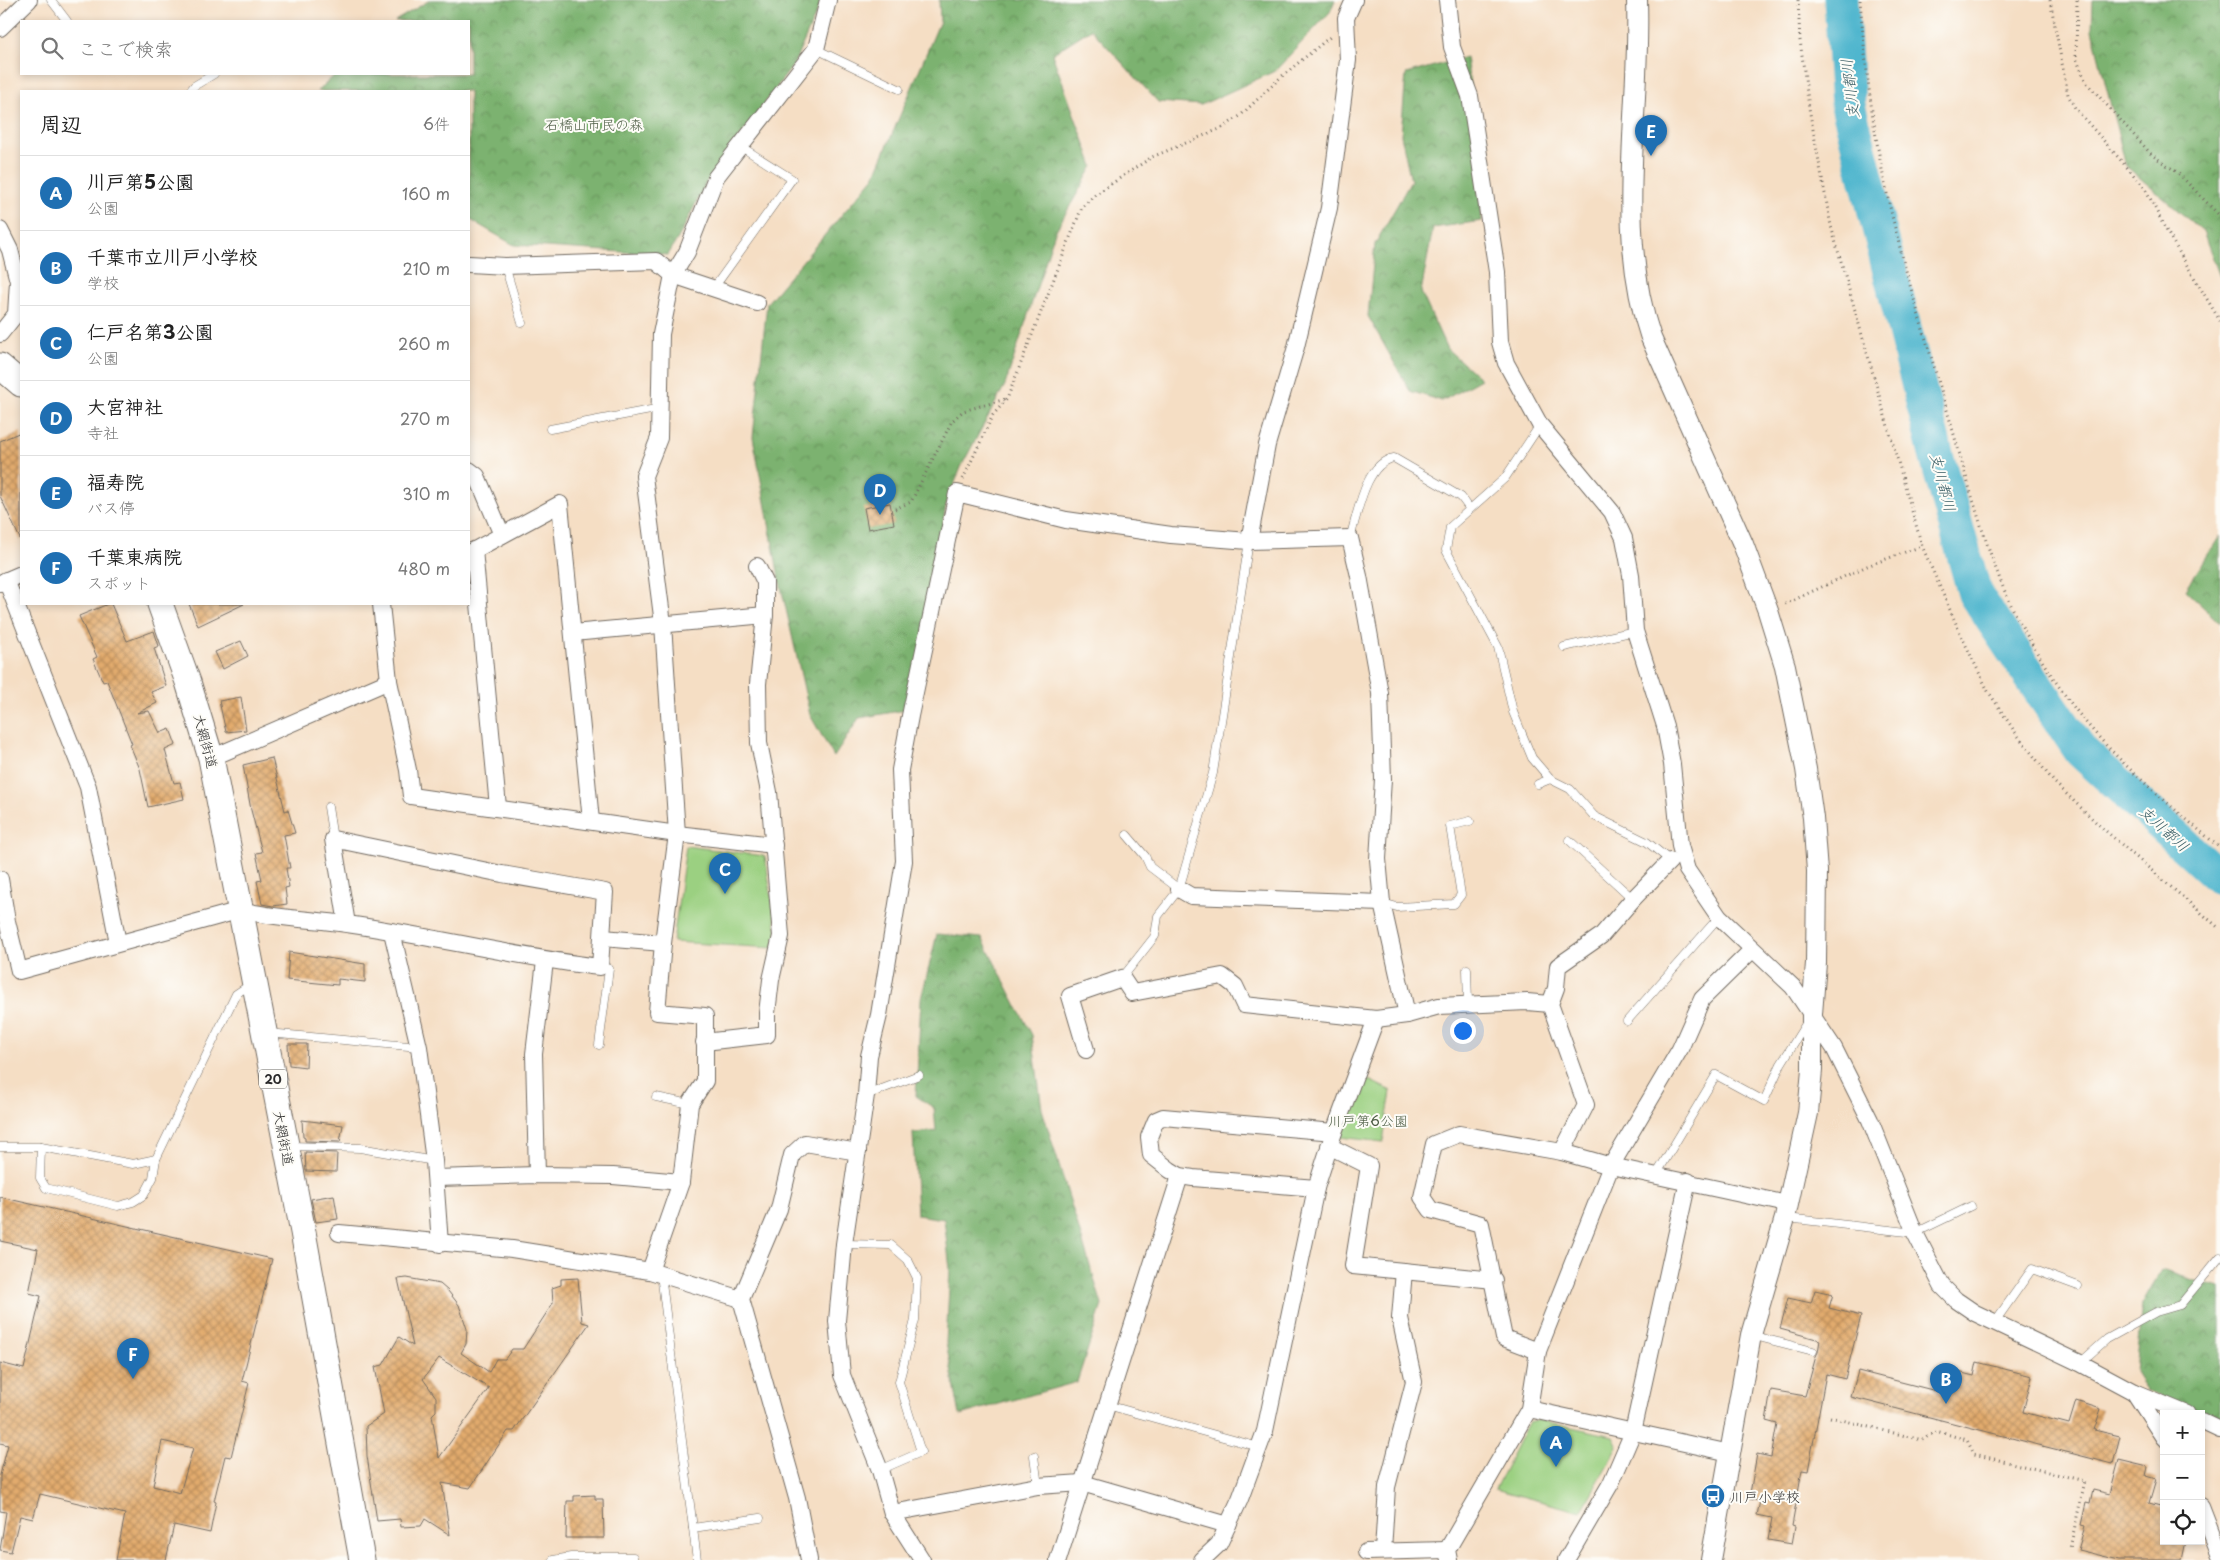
<!DOCTYPE html>
<html lang="ja">
<meta charset="utf-8">
<style>
:root{--surface:#fff;--page:#f2f2f2;--text:#222;--muted:#767676;--line:#e0e0e0;--accent:#1f6fb2}
body{margin:0;font-family:"Playpen Sans","Klee One",sans-serif;background:var(--page);color:var(--text)}
.controls{position:absolute;right:15px;bottom:15px;display:grid;overflow:hidden;border-radius:0px;box-shadow:0 2px 8px #0003}
.controls button{width:45px;height:45px;display:grid;place-items:center;padding:0;border:0;border-bottom:1px solid var(--line);background:var(--surface);color:var(--text);font:25px sans-serif}
.you{position:absolute;left:1462px;top:1030px;width:18px;height:18px;margin:-12px;border:4px solid #fff;border-radius:50%;background:#1a73e8;box-shadow:0 0 0 8px #1a73e833}
.badge{display:grid;place-items:center;width:32px;height:32px;border-radius:50%;background:var(--accent);color:#fff;font-size:16px;font-weight:700}
.pin{position:absolute;translate:-50% -41px;filter:drop-shadow(0 1px 2px #0008)}
.pin::after{content:'';position:absolute;top:26px;width:18px;height:15px;background:inherit;clip-path:polygon(0 0,100% 0,50% 100%)}
.list{margin:0;padding:0;list-style:none}
h2{display:flex;justify-content:space-between;align-items:center;height:65px;margin:0;padding:0 20px;font-size:21px}
h2 small{font-size:16px;font-weight:400;color:var(--muted)}
.list li{display:grid;grid-template-columns:32px 1fr auto;gap:15px;align-items:center;box-sizing:border-box;height:75px;padding:0 20px;border-top:1px solid var(--line)}
.list b{display:block;font-size:19px;white-space:nowrap}
.list p{margin:0;font-size:16px;white-space:nowrap;color:var(--muted)}
.list em{font-size:16px;font-style:normal;color:var(--muted)}
.icon{flex:none;width:28px;height:28px;fill:none;stroke:currentColor;stroke-width:2;stroke-linecap:round;stroke-linejoin:round}
.map{position:relative;flex:none;width:2220px;height:1560px;overflow:hidden}
.search{position:absolute;background:var(--surface);box-shadow:0 2px 8px #0003;left:20px;top:20px;width:450px;height:55px;display:flex;align-items:center;gap:12px;box-sizing:border-box;padding:0 18px;border-radius:0px;color:var(--muted);font-size:19px}
.panel{position:absolute;background:var(--surface);box-shadow:0 2px 8px #0003;left:20px;top:90px;width:450px;height:515px;border-radius:0px}
.map>svg:first-child{display:block}
</style>
<div class="map">
<svg width="2220" height="1560" viewBox="0 0 2220 1560">
<defs>
<pattern id="forest-crowns" width="20" height="18" patternUnits="userSpaceOnUse" patternTransform="scale(1.25)"><rect width="20" height="18" fill="#7cb26f"/><path d="M2 6a3 3 0 1 1 6 0M12 15a3 3 0 1 1 6 0" fill="none" stroke="#66915b"/></pattern>
<pattern id="building-cross-hatch" width="8" height="8" patternUnits="userSpaceOnUse" patternTransform="scale(1.25)"><rect width="8" height="8" fill="#e2ab6d"/><path d="M0 0l8 8M0 8l8-8" fill="none" stroke="#b78b5a"/></pattern>
</defs>
<rect width="100%" height="100%" fill="#fdfcf7"/>
<filter id="ink" filterUnits="userSpaceOnUse"><feTurbulence type="fractalNoise" baseFrequency=".02" numOctaves="2"/><feDisplacementMap in="SourceGraphic" scale="10" xChannelSelector="R" yChannelSelector="G"/><feConvolveMatrix kernelMatrix="1 2 1 2 8 2 1 2 1" color-interpolation-filters="sRGB"/></filter>
<filter id="wash" filterUnits="userSpaceOnUse"><feTurbulence type="fractalNoise" baseFrequency=".0096" numOctaves="4" result="noise"/><feDisplacementMap in="SourceGraphic" scale="20" xChannelSelector="R" yChannelSelector="G"/><feGaussianBlur stdDeviation="1.12" result="paint"/><feColorMatrix in="noise" values="0 0 0 0 0 0 0 0 0 0 0 0 0 0 0 0 0 1.4 0 .05"/><feComposite in="paint" operator="in"/></filter>
<g filter="url(#wash)">
<rect width="100%" height="100%" fill="#f5dec4"/>
<g fill="url(#forest-crowns)" stroke="#546e4d">
<polygon points="430,0 822,0 794,64 707,181 681,233 668,255 514,245 469,219 469,91 318,91 336,74 469,74 469,21 395,21"/>
<polygon points="939,0 1335,0 1330,12 1275,71 1201,105 1158,102 1091,29 1052,54 1093,166 1055,232 1005,385 962,465 946,505 911,709 859,718 834,757 810,715 779,578 753,437 767,303 874,177 940,21"/>
<polygon points="2093,0 2220,0 2220,277 2203,232 2126,166 2092,30"/>
<polygon points="1466,57 1474,113 1482,221 1433,228 1421,292 1447,349 1481,379 1442,401 1410,391 1368,316 1375,244 1411,181 1401,135 1406,74"/>
<polygon points="2220,536 2220,623 2185,590"/>
<polygon points="937,934 982,938 1032,1035 1042,1109 1102,1305 1077,1382 960,1415 946,1343 950,1269 944,1219 917,1215 913,1133 936,1131 934,1108 916,1096 921,999"/>
<polygon points="2161,1270 2220,1288 2220,1425 2201,1414 2196,1414 2147,1390 2135,1371 2142,1304"/>
</g>
<g fill="#9bd081" stroke="#637e56">
<polygon points="686,846 765,856 777,932 773,948 673,942"/>
<polygon points="1365,1078 1391,1091 1383,1142 1340,1137"/>
<polygon points="1539,1420 1613,1436 1618,1446 1581,1512 1495,1489 1528,1423"/>
</g>
<g fill="none" stroke-linecap="round" stroke-linejoin="round">
<polyline stroke="#50b6ce" stroke-width="35" points="1841,0 1848,105 1937,458 1975,594 2081,751 2220,878"/>
</g>
<g id="blocks">
<g fill="url(#building-cross-hatch)" fill-rule="evenodd">
<polygon points="21,432 21,541 0,496 0,441"/>
<polygon points="890,503 894,524 868,529 864,508"/>
<polygon points="108,604 111,604 127,641 154,631 159,646 154,648 166,686 151,692 157,703 137,713 149,711 160,733 170,729 176,745 165,750 174,783 180,782 184,799 148,807 140,769 130,745 132,744 107,681 103,682 93,659 97,657 79,616"/>
<polygon points="189,604 244,604 198,626"/>
<polygon points="241,641 248,656 223,669 215,652"/>
<polygon points="241,697 246,730 226,732 219,701"/>
<polygon points="272,758 285,811 288,810 295,833 284,835 290,868 286,868 289,887 285,888 287,904 273,906 262,904 257,881 262,880 256,853 262,852 251,810 243,765"/>
<polygon points="289,952 365,964 365,982 338,979 338,985 287,980"/>
<polygon points="288,1044 307,1044 306,1067 289,1065"/>
<polygon points="302,1120 343,1125 340,1142 305,1141 305,1138 303,1137"/>
<polygon points="305,1152 337,1153 336,1172 306,1171"/>
<polygon points="334,1195 338,1219 316,1222 311,1199"/>
<path d="M0,1197l272,62 -30,122 7,2 -18,74 -6,-1 -11,45 2,1 -6,31 -36,-8 -8,35h-50l9,-46 -85,-20 -7,25 -13,-3 -9,36 -11,-2 6,-38 -6,-1v-36l8,-30 -8,-2v-80l24,6 17,-73 -12,-3 9,-44 -38,-8zM162,1441l31,7 -13,45 -27,-7z"/>
<path d="M407,1278l33,6 8,7 11,14 8,24 -1,15 -5,9 28,19 7,-13h9l7,-10h11l30,-46 -1,-15 9,-3v-6l17,-1 4,44 7,2 -75,107h-6l-38,57 -28,-5 8,52 -25,-16 -4,7 -20,1 -1,-8 -23,2 -10,-65 -1,-30 18,-12 -9,-47 8,-2 16,-28 14,9 -15,-67zM439,1358l50,30 -50,70 -7,-43 4,-4v-14l-13,-18z"/>
<polygon points="1815,1290 1833,1294 1829,1308 1861,1316 1845,1379 1826,1374 1808,1471 1802,1470 1792,1526 1795,1527 1792,1544 1768,1540 1772,1518 1757,1515 1760,1501 1749,1499 1757,1454 1771,1457 1777,1424 1766,1421 1771,1390 1805,1396 1816,1356 1818,1352 1820,1340 1780,1329 1788,1298 1811,1303"/>
<polygon points="1977,1362 2032,1376 2023,1412 2069,1424 2076,1401 2101,1409 2094,1430 2120,1436 2113,1464 1851,1397 1858,1371 1948,1394 1954,1371 1974,1376"/>
<polygon points="2119,1460 2148,1467 2146,1476 2156,1479 2149,1503 2164,1507 2164,1541 2186,1541 2182,1560 2119,1560 2078,1550 2085,1526 2081,1525 2086,1503 2090,1504 2093,1490 2110,1494"/>
<polygon points="595,1495 595,1499 603,1499 604,1538 566,1538 567,1501 574,1501 574,1496"/>
</g>
</g>
</g>
<g filter="url(#ink)">
<use href="#blocks" fill-opacity="0" stroke="#726a61" stroke-width="1"/>
<g fill="none" stroke-linecap="round" stroke-linejoin="round">
<g stroke="#726a61" stroke-width="9">
<g id="service">
<polyline points="51,0 67,21"/>
<polyline points="816,49 899,89"/>
<polyline points="190,91 194,86 214,74"/>
<polyline points="505,266 522,323"/>
<polyline points="713,289 792,179 740,146"/>
<polyline points="1540,425 1505,478 1450,527 1446,550 1498,647 1513,712 1532,758 1550,779 1570,789 1594,816 1647,842 1672,862"/>
<polyline points="550,429 661,408"/>
<path d="M1350,538c8,-25 15,-75 44,-80l67,39 9,12"/>
<polyline points="1564,647 1635,631"/>
<polyline points="1538,784 1550,779"/>
<polyline points="328,807 333,839"/>
<polyline points="1127,835 1145,856 1150,867 1179,889"/>
<polyline points="1569,840 1633,899"/>
<polyline points="1383,903 1397,907 1454,904 1461,895 1450,826 1470,821"/>
<polyline points="1467,969 1468,1004"/>
<polyline points="1122,978 1155,936 1158,916 1179,889 1213,773 1249,541"/>
<polyline points="1627,1021 1719,917"/>
<polyline points="268,1033 419,1047"/>
<polyline points="599,1045 609,969 600,967"/>
<polyline points="866,1095 919,1075"/>
<polyline points="656,1097 690,1104"/>
<polyline points="291,1146 360,1148 434,1161"/>
<polyline points="0,1147 41,1147 133,1164 156,1159"/>
<polyline points="41,1147 40,1178 46,1188 118,1206 133,1202 144,1195 153,1178 156,1159 236,994 251,984"/>
<polyline points="1656,1175 1716,1075 1764,1101 1781,1064 1807,1022"/>
<polyline points="1787,1218 1915,1233 1971,1206"/>
<polyline points="844,1244 891,1245 908,1260 917,1278 915,1320 899,1382 921,1452 880,1470"/>
<polyline points="661,1274 697,1560"/>
<polyline points="1994,1323 2032,1269 2078,1286"/>
<polyline points="1751,1335 1813,1351"/>
<polyline points="2080,1363 2107,1339 2156,1312 2180,1305 2220,1257"/>
<polyline points="1107,1405 1259,1447"/>
<polyline points="1034,1456 1038,1486"/>
<polyline points="693,1528 760,1518"/>
<polyline points="553,1560 571,1557 633,1557 633,1560"/>
</g>
</g>
<g stroke="#726a61" stroke-width="18">
<g id="minor">
<polyline points="1447,0 1452,47 1470,96 1497,272 1500,342 1506,363 1540,425 1612,512 1624,538 1631,575 1635,631 1665,726 1672,764 1680,846 1687,870 1719,917 1793,987 1834,1048 1870,1120 1915,1233 1942,1286 1956,1300 1975,1313 2080,1363 2134,1392 2164,1438"/>
<polyline points="0,28 29,0"/>
<polyline points="0,230 10,250 18,281 16,314 0,334"/>
<polyline points="469,264 505,266 656,261 673,275 757,303"/>
<polyline points="469,470 477,476 502,535"/>
<polyline points="1249,541 1267,445 1296,347 1329,208 1348,60 1346,18 1354,0"/>
<polyline points="474,550 498,807"/>
<polyline points="469,553 560,504 591,821"/>
<polyline points="6,580 88,787 118,943"/>
<polyline points="0,583 21,574"/>
<polyline points="381,604 389,681 408,770 411,796 677,834 774,845"/>
<polyline points="573,633 765,615"/>
<polyline points="211,758 389,681"/>
<path d="M0,879l7,42 12,50 222,-61c35,9 71,9 106,14 85,12 168,33 253,43l5,-75 -103,-18 -169,-35 14,85"/>
<polyline points="1179,889 1191,896 1382,903"/>
<polyline points="392,932 419,1047 434,1161 440,1244"/>
<polyline points="603,938 663,943"/>
<polyline points="704,1042 767,1035 767,1013 771,980 781,936 769,792 759,743 758,684 765,615 765,582 757,566"/>
<polyline points="1086,1050 1070,996 1122,978 1132,993 1222,976 1235,986 1244,1005 1376,1019 1407,1015 1439,1006 1527,1002 1550,1004"/>
<polyline points="1329,1146 1369,1166 1353,1266 1494,1280"/>
<polyline points="1562,1152 1586,1105 1550,1004 1556,988 1558,966 1601,936 1633,899 1670,861"/>
<polyline points="537,1175 534,1054 545,961"/>
<polyline points="436,1178 537,1175 613,1176 681,1182"/>
<polyline points="1316,1188 1193,1178 1180,1176 1170,1170 1151,1155 1149,1137 1156,1120 1163,1117 1334,1132"/>
<polyline points="339,1233 512,1249 650,1271 741,1299"/>
<polyline points="650,1271 681,1182 690,1104 705,1081 705,1016 657,1012 663,943 677,834 663,624 644,476 659,438 661,334 673,275 687,252 716,177 816,49 828,0"/>
<polyline points="1538,1351 1504,1338 1481,1224 1431,1210 1422,1197 1434,1144 1459,1134 1562,1152 1611,1166 1787,1204"/>
<polyline points="2134,1392 2187,1414"/>
<polyline points="1529,1409 1730,1453"/>
<polyline points="2201,1421 2220,1430"/>
<polyline points="2201,1506 2220,1555"/>
<polyline points="892,1513 1038,1486 1082,1483 1228,1525"/>
<polyline points="1383,1551 1387,1487 1414,1382 1400,1318 1404,1271"/>
<polyline points="1366,1552 1447,1550"/>
<polyline points="809,1560 797,1498 741,1299 779,1209 792,1155 805,1143 858,1152"/>
<polyline points="922,1560 892,1513 880,1470 842,1375 837,1321 844,1244 866,1095 869,1056 879,1015 904,861 900,770 910,716 957,493 1066,520 1171,535 1249,541 1350,538 1359,576 1380,693 1383,779 1378,859 1382,903 1407,1015"/>
<polyline points="1058,1560 1180,1176"/>
<polyline points="1202,1560 1219,1544 1240,1499 1265,1431 1316,1188 1334,1132 1376,1019"/>
<polyline points="1449,1560 1447,1550 1529,1409 1538,1351 1611,1166 1680,1049 1702,999 1752,950"/>
<polyline points="1566,1560 1611,1483 1633,1432 1688,1181"/>
</g>
</g>
<g stroke="#726a61" stroke-width="22">
<path id="tertiary" d="M1637,0c4,111 -23,230 14,338l92,206 25,67 17,55 21,103 7,49 4,53 -1,92 -4,51v56l-4,43 -23,105 -34,117 -40,225"/>
</g>
<g stroke="#726a61" stroke-width="27">
<g id="primary">
<polyline points="0,366 21,384"/>
<polyline points="160,604 188,682 211,758 303,1232 362,1560"/>
</g>
</g>
<g stroke="#726a61" stroke-width="3" stroke-dasharray="1 4" stroke-linecap="butt">
<polyline points="1798,0 1800,40 1809,108 1831,226 1922,546 1961,635 1988,691 2015,732 2054,782 2100,826 2220,929"/>
<path d="M1860,0c5,62 12,124 25,184 15,73 38,145 59,216 18,61 34,123 57,182 17,43 47,91 75,128 41,53 93,94 144,138"/>
<polyline points="2050,0 2068,95 2075,108 2145,188 2166,230 2220,321"/>
<polyline points="2077,0 2076,58 2086,82 2152,155 2177,172 2220,216"/>
<polyline points="963,479 993,415 1007,399 1082,207 1096,194 1152,157 1222,128 1240,116 1281,77 1330,37"/>
<polyline points="895,509 911,502 952,421 963,411 1006,399"/>
<polyline points="1785,604 1867,566 1922,546"/>
<polyline points="1830,1417 1922,1440 1936,1431 1967,1440 1974,1454 2085,1481 2070,1548"/>
</g>
<use href="#service" stroke="#fff" stroke-width="8"/>
<use href="#minor" stroke="#fff" stroke-width="16"/>
<use href="#tertiary" stroke="#fff" stroke-width="20"/>
<use href="#primary" stroke="#fff" stroke-width="25"/>
</g>
</g>
<defs>
<g id="bus-disc" transform="scale(1.25)"><circle r="9.5" fill="#1f6fb2" stroke="#fdfcf7"/><path d="M-5-6H5V4H4V6H2V4H-2V6H-4V4H-5ZM-3.5-4V0h7V-4ZM-3.5 1.2v1.5H-2V1.2ZM2 1.2v1.5H3.5V1.2Z" fill="#fff"/></g>
</defs>
<g fill-rule="evenodd">
<use href="#bus-disc" x="1713" y="1496"/>
</g>
<g text-anchor="middle" dominant-baseline="central" stroke-width="4" stroke-linejoin="round" paint-order="stroke">
<rect fill="#fdfcf7" stroke="#6a6a68" stroke-width="1" x="259" y="1069.5" width="28" height="19" rx="4"/>
<g font-size="12" font-weight="bold" fill="#2b2b2b">
<text x="273" y="1079">20</text>
</g>
<g font-size="14" fill="#4d5d45" stroke="#fdfcf7">
<text x="594" y="124">石橋山市民の森</text>
<text x="1368" y="1120">川戸第6公園</text>
</g>
<g font-size="14" fill="#2b2b2b" stroke="#fdfcf7">
<text transform="translate(206 741) rotate(75)">大網街道</text>
<text transform="translate(284 1138) rotate(79)">大網街道</text>
</g>
<g font-size="14" fill="#2b2b2b" stroke="#fdfcf7" text-anchor="start">
<text x="1730" y="1496">川戸小学校</text>
</g>
<g font-size="15" font-style="italic" fill="#385c64" stroke="#fdfcf7">
<text transform="translate(1849 89) rotate(-97)">支川都川</text>
<text transform="translate(1944 482) rotate(75)">支川都川</text>
<text transform="translate(2165 828) rotate(42)">支川都川</text>
</g>
</g>
</svg>
<div class="controls">
<button>+</button>
<button>−</button>
<button><svg class="icon" aria-label="locate" viewBox="0 0 24 24"><circle cx="12" cy="12" r="6"/><path d="M12 2v4M12 18v4M2 12h4M18 12h4"/></svg></button>
</div>
<div class="you"></div>
<div class="pin badge" style="left:1556px;top:1467px">A</div>
<div class="pin badge" style="left:1946px;top:1404px">B</div>
<div class="pin badge" style="left:725px;top:894px">C</div>
<div class="pin badge" style="left:880px;top:515px">D</div>
<div class="pin badge" style="left:1651px;top:156px">E</div>
<div class="pin badge" style="left:133px;top:1379px">F</div>
<div class="search"><svg class="icon" aria-label="search" viewBox="0 0 24 24"><circle cx="10" cy="10" r="6"/><path d="M15 15l6 6"/></svg>ここで検索</div>
<section class="panel">
<h2>周辺<small>6件</small></h2>
<ul class="list">
<li><span class="badge">A</span><div><b>川戸第5公園</b><p>公園</p></div><em>160 m</em></li>
<li><span class="badge">B</span><div><b>千葉市立川戸小学校</b><p>学校</p></div><em>210 m</em></li>
<li><span class="badge">C</span><div><b>仁戸名第3公園</b><p>公園</p></div><em>260 m</em></li>
<li><span class="badge">D</span><div><b>大宮神社</b><p>寺社</p></div><em>270 m</em></li>
<li><span class="badge">E</span><div><b>福寿院</b><p>バス停</p></div><em>310 m</em></li>
<li><span class="badge">F</span><div><b>千葉東病院</b><p>スポット</p></div><em>480 m</em></li>
</ul>
</section>
</div>
